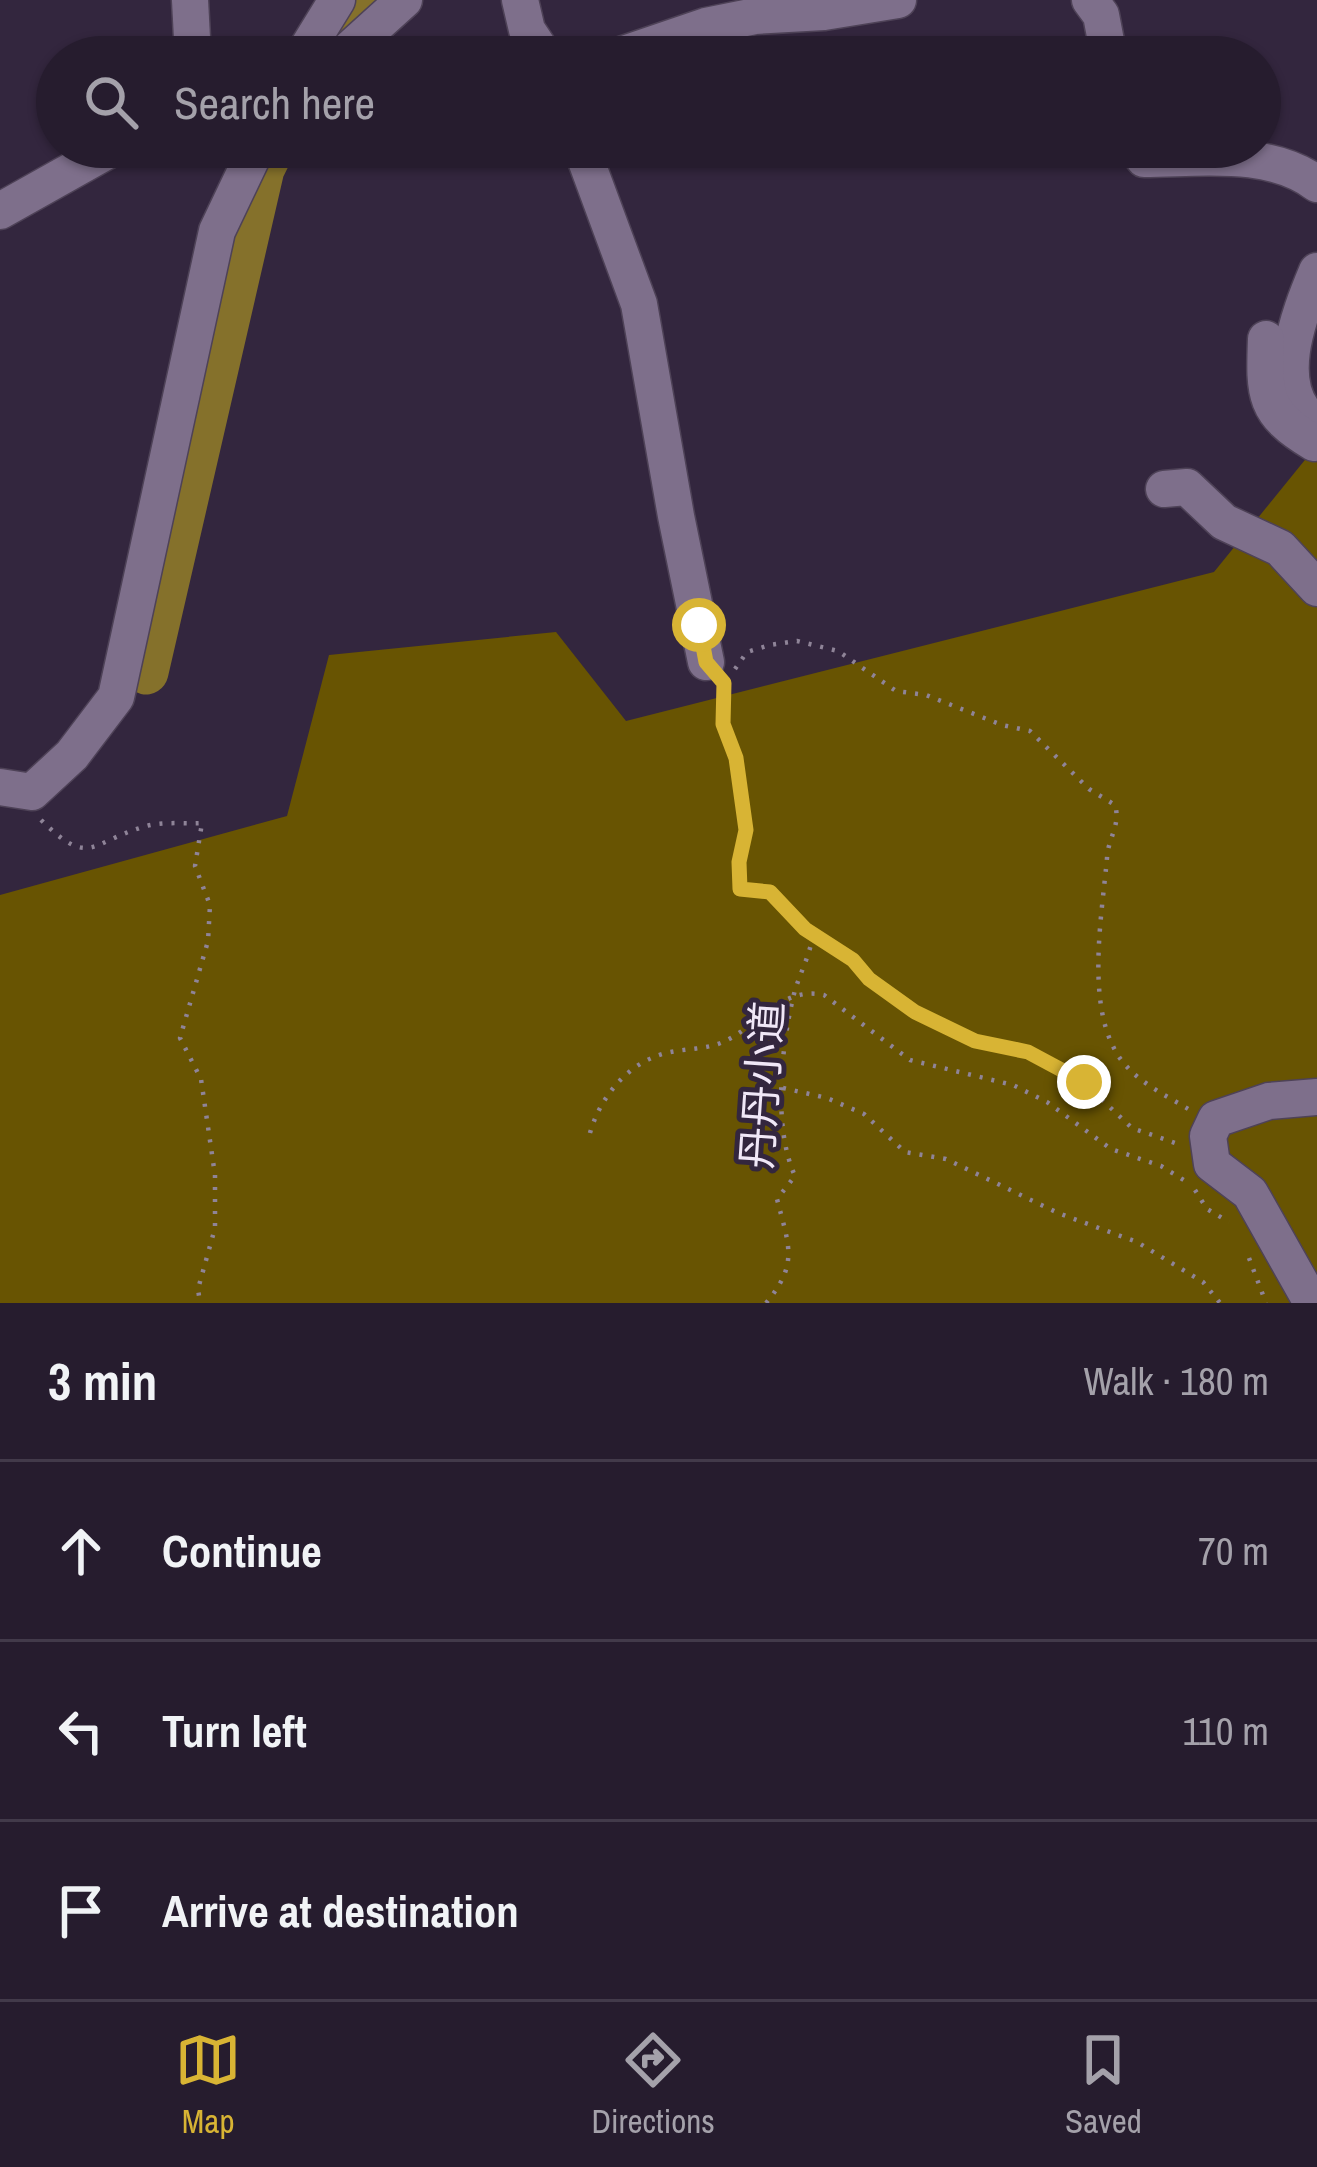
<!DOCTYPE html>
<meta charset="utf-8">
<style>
:root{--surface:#261c2e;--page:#2e2536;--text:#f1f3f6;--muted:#a4a1aa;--line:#423a4a;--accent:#d8b434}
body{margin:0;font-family:"Archivo Narrow","Noto Sans SC",sans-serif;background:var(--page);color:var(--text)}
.stop{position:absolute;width:36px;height:36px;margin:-27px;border:9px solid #d8b434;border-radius:50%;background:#fff}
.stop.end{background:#d8b434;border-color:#fff;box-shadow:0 3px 12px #0008}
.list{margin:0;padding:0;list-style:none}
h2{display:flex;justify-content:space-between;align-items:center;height:156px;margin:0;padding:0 48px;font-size:51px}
h2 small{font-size:39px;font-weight:400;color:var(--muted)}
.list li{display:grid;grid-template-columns:78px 1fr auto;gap:36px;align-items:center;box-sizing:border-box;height:180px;padding:0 48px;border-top:3px solid var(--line)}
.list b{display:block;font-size:45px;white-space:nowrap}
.list em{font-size:39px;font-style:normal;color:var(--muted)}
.icon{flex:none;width:66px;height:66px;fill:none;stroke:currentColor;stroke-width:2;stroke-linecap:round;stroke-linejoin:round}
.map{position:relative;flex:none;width:1317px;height:1303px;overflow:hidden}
.search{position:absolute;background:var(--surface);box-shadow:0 3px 9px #0004;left:36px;right:36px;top:36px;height:132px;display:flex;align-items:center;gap:30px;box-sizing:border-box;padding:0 42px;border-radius:66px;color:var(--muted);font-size:45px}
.sheet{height:696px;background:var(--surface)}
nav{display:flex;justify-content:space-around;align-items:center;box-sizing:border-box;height:168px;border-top:3px solid var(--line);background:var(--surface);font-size:33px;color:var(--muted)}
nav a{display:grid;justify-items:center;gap:6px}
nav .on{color:var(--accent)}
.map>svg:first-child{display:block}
</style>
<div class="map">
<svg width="1317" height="1303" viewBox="0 0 1317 1303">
<rect width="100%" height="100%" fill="#33263e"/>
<polygon fill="#685402" points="1317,445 1317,1303 0,1303 0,895 287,816 329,655 556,632 626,721 1214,572"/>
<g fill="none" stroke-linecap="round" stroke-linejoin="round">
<g stroke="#85712b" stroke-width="45">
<polyline points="322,57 365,0"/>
<polyline points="146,672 262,169 273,147"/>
</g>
<g stroke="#4e4257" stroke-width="39">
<g id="minor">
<polyline points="190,0 193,57"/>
<polyline points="520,0 527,30 545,57"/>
<polyline points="1090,0 1101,15 1109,57"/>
<polyline points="302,57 337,0"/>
<polyline points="341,57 404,0"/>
<polyline points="615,57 706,26 755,16 824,12 898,0"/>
<polyline points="581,147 639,304 676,516 706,662"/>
<path d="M1135,147l9,12c56,0 125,-11 173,25"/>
<polyline points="0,211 114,147"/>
<path d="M1317,271c-18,43 -49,120 0,153"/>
<path d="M1266,339c-2,55 -3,74 48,104"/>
<polyline points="1164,489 1187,487 1224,522 1280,548 1317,588"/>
<polyline points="0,787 32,792 72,755 116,697 217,231 257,147"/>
<polyline points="1312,1303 1250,1193 1212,1164 1208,1136 1216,1119 1269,1101 1317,1097"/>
</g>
</g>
<g stroke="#8f8498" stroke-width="4.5" stroke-dasharray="3 9" stroke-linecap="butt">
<path d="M735,669l12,-17 23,-7 27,-4 41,10 58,40 30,4 76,30 28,6 59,58 26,16c6,20 -7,33 -8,53 -5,58 -23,153 15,203 17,22 45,35 68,49"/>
<polyline points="724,686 723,725 735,758 746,830 739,862 740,889 770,891 805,929 853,960 869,979 915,1012 975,1041 1028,1052 1057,1066 1083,1082 1132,1128 1178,1144"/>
<path d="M41,820c49,48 48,23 102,7 18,-6 40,-3 59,-4l-7,43 15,39 -2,36 -28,97 21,41 14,96v53l-17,61 2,14"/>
<polyline points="783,1088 827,1098 864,1114 905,1152 946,1159 1058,1213 1137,1242 1203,1282 1220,1303"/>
<path d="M590,1133c9,-32 32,-63 64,-76 20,-9 43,-6 64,-13 37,-13 62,-59 106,-49l86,65 103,25 34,17 64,47 50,17 26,16"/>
<polyline points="1195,1190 1207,1209 1229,1222"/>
<polyline points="1249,1258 1266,1303"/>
<path d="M766,1303c33,-39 23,-57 11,-104l18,-23c-22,-48 -14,-127 -2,-178 5,-22 16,-39 20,-63"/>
</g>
<use href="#minor" stroke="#7e6f8b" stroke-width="36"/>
</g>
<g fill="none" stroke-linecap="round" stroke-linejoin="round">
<polyline stroke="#d8b434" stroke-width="15" points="699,625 706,662 724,683 723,724 736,758 746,830 739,862 740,889 770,892 805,929 853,960 869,979 915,1012 975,1041 1028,1052 1084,1082"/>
</g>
<g text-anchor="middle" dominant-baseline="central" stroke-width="10" stroke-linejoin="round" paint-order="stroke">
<g font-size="42" fill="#f0e7f7" stroke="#33263e">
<text transform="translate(762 1085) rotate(-86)">丹丹小道</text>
</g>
</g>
</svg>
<div class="stop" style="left:699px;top:625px"></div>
<div class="stop end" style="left:1084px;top:1082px"></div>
<div class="search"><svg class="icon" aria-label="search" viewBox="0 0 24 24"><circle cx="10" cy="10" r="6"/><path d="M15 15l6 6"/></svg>Search here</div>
</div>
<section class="sheet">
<h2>3 min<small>Walk · 180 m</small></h2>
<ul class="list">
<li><svg class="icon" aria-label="ahead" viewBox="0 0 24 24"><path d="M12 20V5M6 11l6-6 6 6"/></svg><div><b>Continue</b></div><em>70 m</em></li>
<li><svg class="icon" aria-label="left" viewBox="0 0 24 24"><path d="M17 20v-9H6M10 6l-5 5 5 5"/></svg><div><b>Turn left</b></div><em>110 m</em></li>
<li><svg class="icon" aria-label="arrive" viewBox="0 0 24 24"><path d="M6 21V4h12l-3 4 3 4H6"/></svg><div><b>Arrive at destination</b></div></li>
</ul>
</section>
<nav>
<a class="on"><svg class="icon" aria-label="map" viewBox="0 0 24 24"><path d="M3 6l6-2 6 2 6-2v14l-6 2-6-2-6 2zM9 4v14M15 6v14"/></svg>Map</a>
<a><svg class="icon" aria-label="directions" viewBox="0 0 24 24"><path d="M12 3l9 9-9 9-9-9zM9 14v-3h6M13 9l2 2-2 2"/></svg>Directions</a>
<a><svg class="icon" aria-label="saved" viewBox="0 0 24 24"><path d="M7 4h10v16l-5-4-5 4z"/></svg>Saved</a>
</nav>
